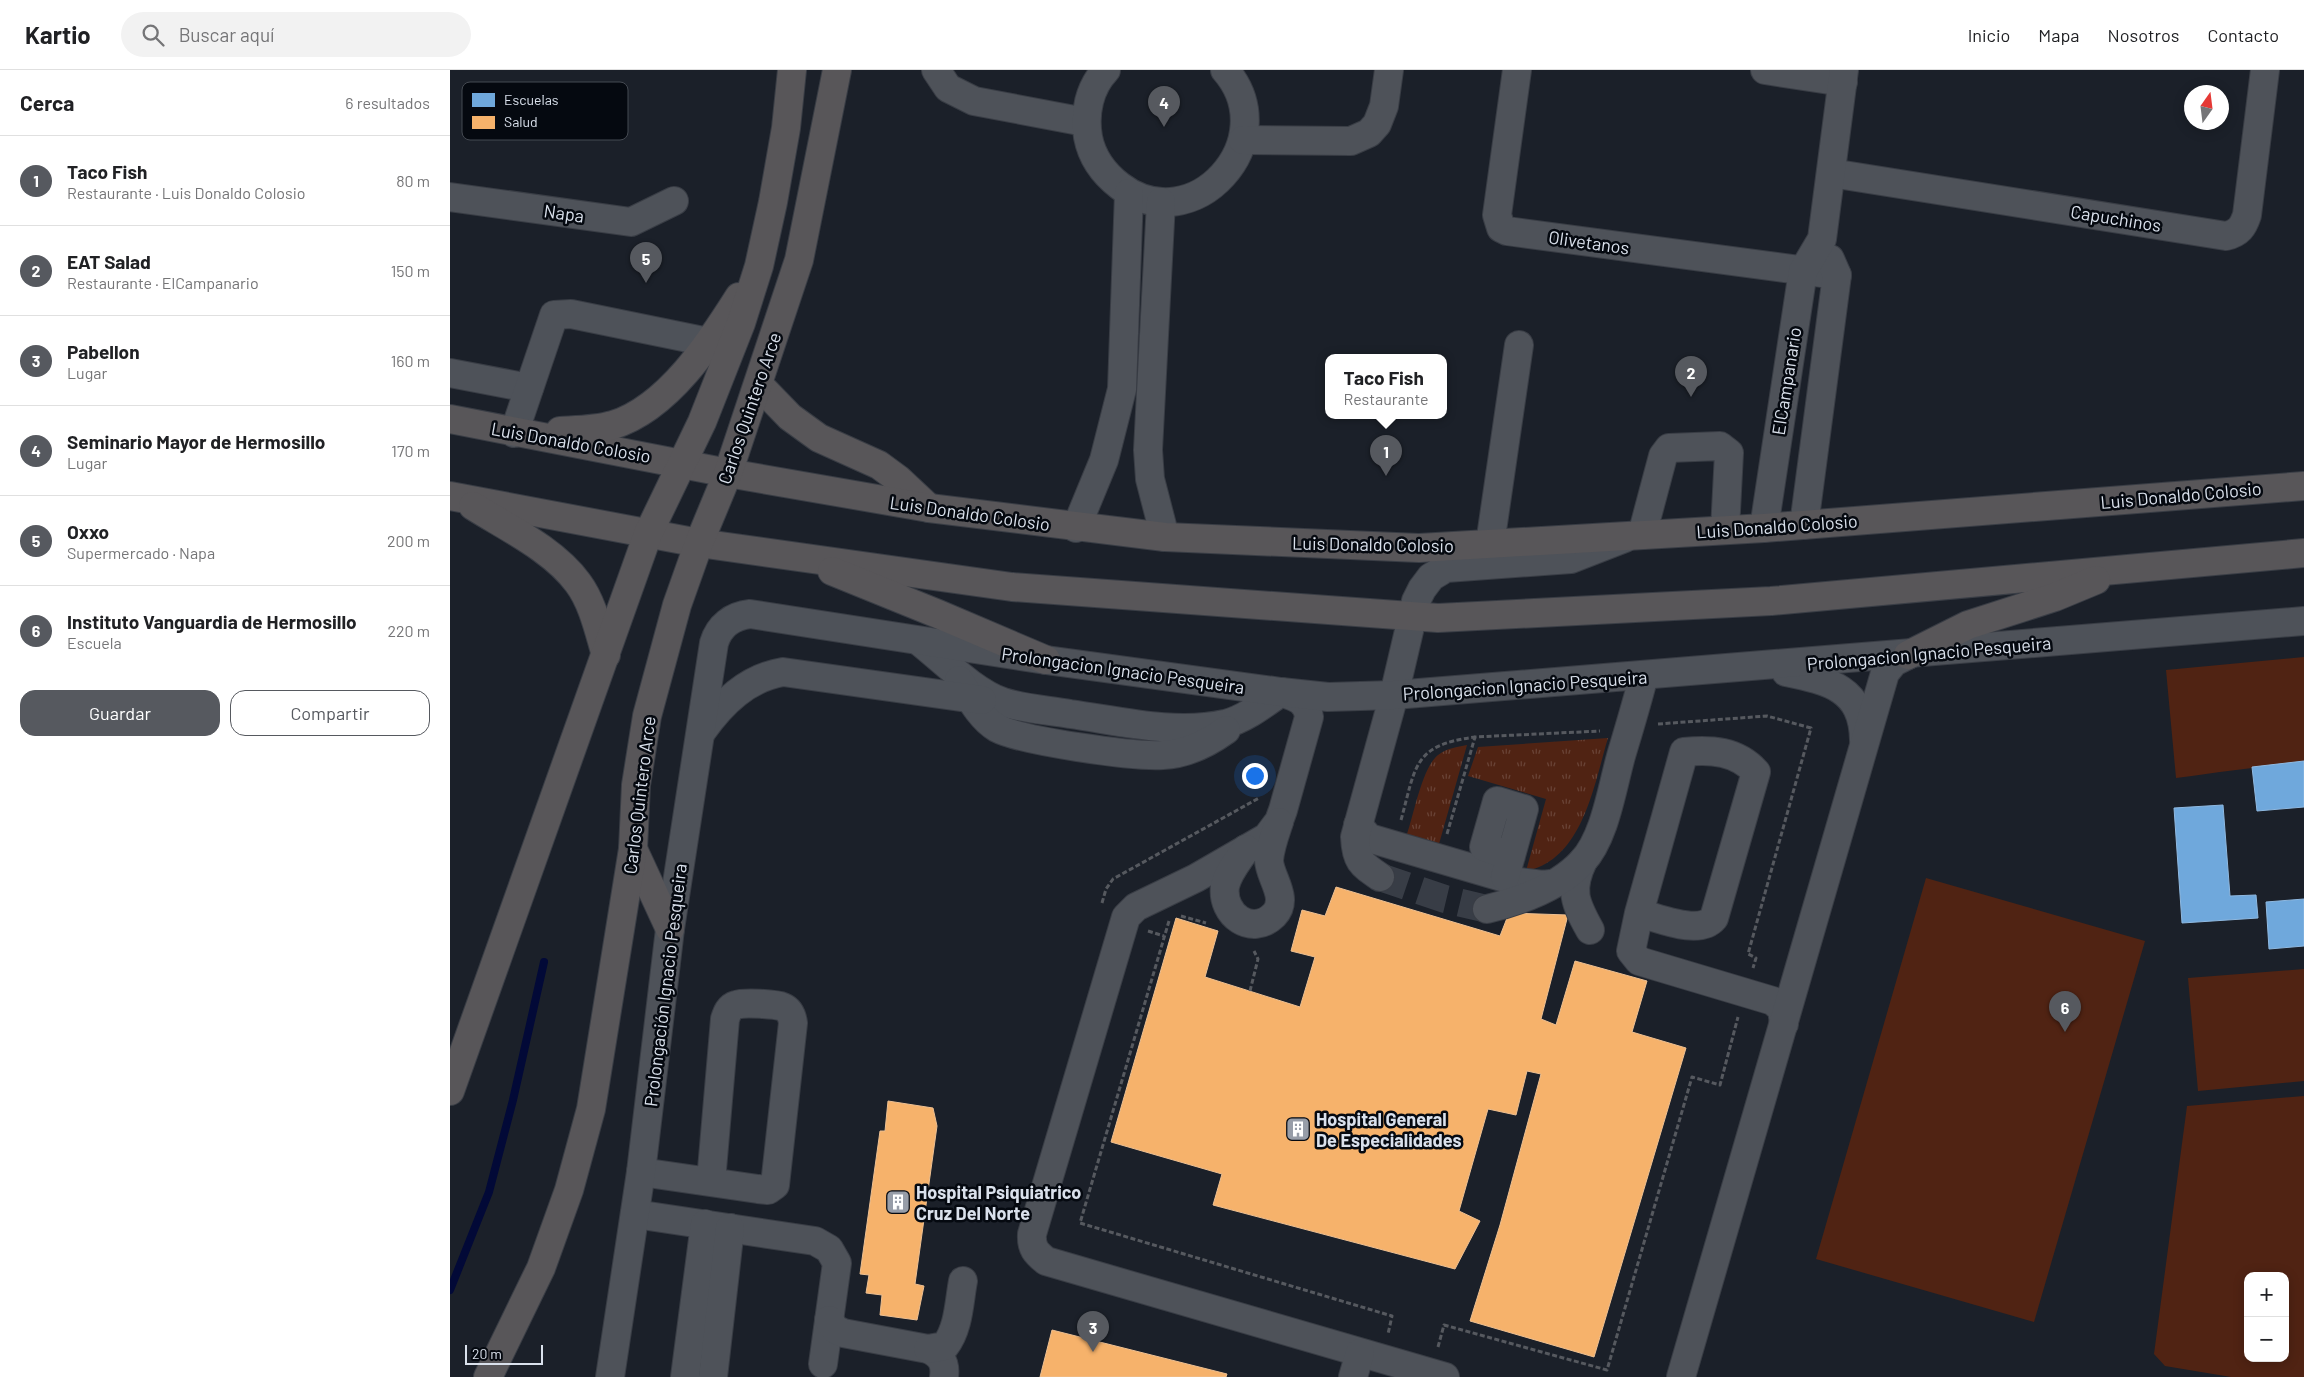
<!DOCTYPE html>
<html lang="es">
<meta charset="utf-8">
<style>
:root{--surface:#fff;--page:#f2f2f2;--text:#202124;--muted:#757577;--line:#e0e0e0;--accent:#56595f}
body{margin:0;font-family:Barlow,sans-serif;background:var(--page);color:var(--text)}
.controls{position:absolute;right:15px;bottom:15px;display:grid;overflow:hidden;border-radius:10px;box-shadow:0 2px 12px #0003}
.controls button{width:45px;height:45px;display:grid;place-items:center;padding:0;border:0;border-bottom:1px solid var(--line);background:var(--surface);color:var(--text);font:25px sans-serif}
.compass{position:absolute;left:1734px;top:15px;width:45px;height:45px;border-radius:50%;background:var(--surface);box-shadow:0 2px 12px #0003;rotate:14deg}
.scale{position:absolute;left:15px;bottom:12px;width:78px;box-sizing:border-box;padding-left:5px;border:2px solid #dae1ec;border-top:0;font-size:14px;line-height:18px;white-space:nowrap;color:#dae1ec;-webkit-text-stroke:4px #050910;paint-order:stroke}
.you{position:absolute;left:804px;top:705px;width:18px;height:18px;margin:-12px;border:4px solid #fff;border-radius:50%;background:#1a73e8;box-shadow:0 0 0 8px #1a73e833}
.badge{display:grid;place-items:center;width:32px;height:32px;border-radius:50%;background:var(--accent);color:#fff;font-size:16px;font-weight:700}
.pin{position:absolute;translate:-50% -41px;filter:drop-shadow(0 1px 2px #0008)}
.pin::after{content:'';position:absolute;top:26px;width:18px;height:15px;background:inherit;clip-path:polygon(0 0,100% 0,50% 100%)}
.popup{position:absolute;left:875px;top:284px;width:122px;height:65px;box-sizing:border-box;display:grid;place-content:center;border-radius:10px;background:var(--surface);filter:drop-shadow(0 1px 4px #0005);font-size:16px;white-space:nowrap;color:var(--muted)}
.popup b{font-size:19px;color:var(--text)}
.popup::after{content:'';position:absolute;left:50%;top:100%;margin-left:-10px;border:10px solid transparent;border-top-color:var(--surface)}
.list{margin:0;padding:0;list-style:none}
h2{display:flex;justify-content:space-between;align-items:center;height:65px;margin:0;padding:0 20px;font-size:21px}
h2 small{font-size:16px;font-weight:400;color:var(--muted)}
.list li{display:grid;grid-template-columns:32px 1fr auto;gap:15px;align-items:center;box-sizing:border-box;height:90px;padding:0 20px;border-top:1px solid var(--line)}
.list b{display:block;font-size:19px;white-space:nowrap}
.list p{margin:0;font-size:16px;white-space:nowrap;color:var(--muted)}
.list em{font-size:16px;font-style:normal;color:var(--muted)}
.actions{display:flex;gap:10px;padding:15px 20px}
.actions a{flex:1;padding:11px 0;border:1px solid var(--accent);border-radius:15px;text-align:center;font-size:18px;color:var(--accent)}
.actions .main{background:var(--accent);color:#fff}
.icon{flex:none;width:28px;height:28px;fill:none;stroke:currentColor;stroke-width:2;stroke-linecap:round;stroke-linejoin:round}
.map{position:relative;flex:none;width:1854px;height:1307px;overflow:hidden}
header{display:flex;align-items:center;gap:30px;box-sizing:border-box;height:70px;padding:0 25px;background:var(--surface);border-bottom:1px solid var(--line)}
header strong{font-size:24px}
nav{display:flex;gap:28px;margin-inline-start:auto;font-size:18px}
.search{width:350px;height:45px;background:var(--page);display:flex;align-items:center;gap:12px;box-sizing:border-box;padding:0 18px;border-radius:28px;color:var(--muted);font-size:19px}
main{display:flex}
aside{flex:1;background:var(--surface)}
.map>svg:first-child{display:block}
</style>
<header>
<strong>Kartio</strong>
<div class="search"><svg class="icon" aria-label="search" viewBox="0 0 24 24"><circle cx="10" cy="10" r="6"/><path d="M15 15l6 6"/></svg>Buscar aquí</div>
<nav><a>Inicio</a><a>Mapa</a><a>Nosotros</a><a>Contacto</a></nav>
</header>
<main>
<aside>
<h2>Cerca<small>6 resultados</small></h2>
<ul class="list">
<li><span class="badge">1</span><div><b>Taco Fish</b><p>Restaurante · Luis Donaldo Colosio</p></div><em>80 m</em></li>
<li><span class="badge">2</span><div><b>EAT Salad</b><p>Restaurante · ElCampanario</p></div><em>150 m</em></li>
<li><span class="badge">3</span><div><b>Pabellon</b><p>Lugar</p></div><em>160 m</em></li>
<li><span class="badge">4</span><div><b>Seminario Mayor de Hermosillo</b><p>Lugar</p></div><em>170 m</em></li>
<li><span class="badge">5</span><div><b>Oxxo</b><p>Supermercado · Napa</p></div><em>200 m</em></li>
<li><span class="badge">6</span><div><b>Instituto Vanguardia de Hermosillo</b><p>Escuela</p></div><em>220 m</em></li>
</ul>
<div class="actions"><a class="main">Guardar</a><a>Compartir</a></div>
</aside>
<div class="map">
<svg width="1854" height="1307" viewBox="0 0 1854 1307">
<defs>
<pattern id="grass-tufts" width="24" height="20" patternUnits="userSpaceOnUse" patternTransform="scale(1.25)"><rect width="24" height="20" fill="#502313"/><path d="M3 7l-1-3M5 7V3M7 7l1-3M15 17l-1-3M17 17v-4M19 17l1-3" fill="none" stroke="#694336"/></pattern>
</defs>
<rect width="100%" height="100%" fill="#1b2029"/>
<g fill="url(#grass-tufts)">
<path d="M1158,668c-14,46 -25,122 -82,133l20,-72 -78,-23 10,-29z"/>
<path d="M1017,675l-28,99 -32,-10c7,-20 15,-66 31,-79 9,-7 19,-8 29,-10z"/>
</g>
<g fill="#502313" fill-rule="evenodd">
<path d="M1854,587v104h-7l1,3c-41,2 -81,9 -122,14l-10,-108z"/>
<polygon points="1476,808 1695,871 1584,1252 1366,1189"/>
<polygon points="1854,899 1854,1011 1748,1021 1738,908"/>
<path d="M1854,1026v281h-73l-66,-11 -11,-12 33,-248zM1798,1206h37v82h-37z"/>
</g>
<g fill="#6fa8dc" stroke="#8fb9e1">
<polygon points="1854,691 1854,737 1807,741 1802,697"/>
<polygon points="1773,735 1780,826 1806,825 1808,848 1732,853 1724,738"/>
<polygon points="1854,829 1854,876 1819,879 1816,832"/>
</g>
<g fill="#f6b26b" stroke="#eec092">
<polygon points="886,817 1050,866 1059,843 1118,845 1091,949 1106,955 1125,891 1197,911 1182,962 1236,978 1144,1287 1020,1251 1050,1155 1091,1004 1077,1001 1066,1045 1038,1039 1009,1141 1030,1151 1005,1199 763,1135 772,1104 661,1072 726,848 768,861 755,907 850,937 865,887 841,881 852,840 875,846"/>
<polygon points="438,1031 483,1038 487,1056 465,1214 474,1216 467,1250 430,1245 432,1225 416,1223 419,1205 410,1204 430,1061 435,1061"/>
<polygon points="602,1260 777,1304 776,1307 590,1307"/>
</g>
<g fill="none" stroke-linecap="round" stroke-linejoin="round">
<polyline stroke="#020937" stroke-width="8" points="0,1220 39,1122 63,1030 94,892"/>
<polyline stroke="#383d46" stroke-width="28" stroke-dasharray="28 14" stroke-linecap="butt" points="930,807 995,829 1037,839"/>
<g stroke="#393d45" stroke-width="30">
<g id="minor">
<polyline points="486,0 498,18 524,31 635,52"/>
<path d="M656,0c-17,18 -22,43 -18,67 4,21 15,36 32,49 73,56 166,-46 105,-116"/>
<polyline points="1067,0 1047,145 1051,158 1057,161 1387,205"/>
<polyline points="1315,0 1393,12"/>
<polyline points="793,70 901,71 919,63 927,54 934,36 939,0"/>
<path d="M1381,103l395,63c13,-3 17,-9 21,-21l18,-145"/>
<polyline points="0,127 181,152 224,131"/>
<polyline points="711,132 698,380 700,409 715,467"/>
<polyline points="0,303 79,318"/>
<polyline points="64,363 104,245 121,244 258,272"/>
<polyline points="1354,455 1387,205 1380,189"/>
<polyline points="626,458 654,390 672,319 679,123"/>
<polyline points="1314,458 1353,201 1372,169 1394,0"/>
<polyline points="1192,465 1213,386 1219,378 1270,376 1279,383 1275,460"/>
<polyline points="1040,474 1069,275"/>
<path d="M470,572c24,19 54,50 83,60 21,7 45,8 67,12 50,7 105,21 155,10 20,-5 39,-20 56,-32 14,5 26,8 28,25l-26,93 -4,11 -12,16 -71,41 -60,29 -10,10 -94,317c-1,14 4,19 14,27l399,116"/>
<path d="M1336,602c43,9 77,16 78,68"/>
<path d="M509,610c10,16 21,38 38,48 24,13 137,29 166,27 23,-1 45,-12 63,-25"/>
<path d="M252,661c20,-28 45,-53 81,-59l199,28"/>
<polyline points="908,755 919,768 1069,812 1093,815 1101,814"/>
<path d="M796,779c-8,12 -18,23 -21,37 -4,29 27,51 49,29 16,-17 -5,-38 -5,-55 1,-13 6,-26 10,-38"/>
<path d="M1133,791c-14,29 -8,42 7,69"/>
<path d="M930,807c-19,-13 -24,-16 -25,-40l39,-142 22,-94 6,-12 9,-12 15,-9 125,-9 54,-21"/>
<polyline points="1055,807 1074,739 1047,731 1034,777 1061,786"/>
<path d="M1037,839c33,-8 71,-21 95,-47 23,-24 30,-74 39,-106 8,-27 16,-53 23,-81"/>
<path d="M1189,843c20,5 60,23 75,5l42,-146c-19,-21 -45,-23 -72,-20l-45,161 -8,38 8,10 134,40 9,8 2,15"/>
<path d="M191,1102l117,17 10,1 7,-5 18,-162c-1,-7 -3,-13 -10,-16 -7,-3 -39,-5 -47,-2 -7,2 -9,8 -11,14l-14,162"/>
<polyline points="185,1144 365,1171 379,1179 387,1193 373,1294"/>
<path d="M379,1250l6,9 8,4 85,16c13,6 18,14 16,28"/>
<path d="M478,1279l17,-3c14,-18 14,-44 18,-65"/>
<path d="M160,1307l31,-205 29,-243 44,-286c5,-17 18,-27 36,-29l296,46 235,32 47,5 66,-2 910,-74"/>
<polyline points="235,1307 255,1154"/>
<polyline points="263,1307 280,1158"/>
<polyline points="903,1307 910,1283"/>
<polyline points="1231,1307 1435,603 1444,592 1458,585"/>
</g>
</g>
<g stroke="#393d45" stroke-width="30">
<g id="major">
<polyline points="309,315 340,347 369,368 429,395 448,409 479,438"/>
<polyline points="0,349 278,403 479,438 715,467 969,478 1314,458 1854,416"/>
<path d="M110,361c17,-1 36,-1 53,-6 55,-17 97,-82 126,-128"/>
<polyline points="0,426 249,473 562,517 988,548 1321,531 1854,483"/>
<path d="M23,436c35,22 81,44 105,77 15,20 21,49 28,72"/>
<polyline points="382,501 488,544 596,590"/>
<polyline points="1458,585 1518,555 1605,527 1646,510"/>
<polyline points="183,779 220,859"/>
<polyline points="0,1021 198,464 252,352 291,253 309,196 323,132 336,58 342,0"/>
<polyline points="38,1307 91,1198 119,1120 141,1039 183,779 186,715 197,646 227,535 249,473 278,403 349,190 387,0"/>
</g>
</g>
<g stroke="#56595f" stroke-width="3" stroke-dasharray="5 2.5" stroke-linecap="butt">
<polyline points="1208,654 1317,646 1361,658 1298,884 1306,888 1303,898"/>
<path d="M951,750c15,-54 12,-75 74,-83"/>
<polyline points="997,764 1025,667 1150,661"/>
<polyline points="652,833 656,819 663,809 809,728"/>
<polyline points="731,846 756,853"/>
<polyline points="719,851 630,1153 942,1246 938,1264"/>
<polyline points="698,861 714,866"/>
<polyline points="800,921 808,889 804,881"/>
<polyline points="988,1277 994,1255 1157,1300 1242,1007 1270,1015 1288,947"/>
</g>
<use href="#minor" stroke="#4e5259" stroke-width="28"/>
<use href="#major" stroke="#585659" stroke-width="28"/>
</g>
<defs>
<g id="building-square" transform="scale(1.25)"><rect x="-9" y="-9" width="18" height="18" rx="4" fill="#979da8" stroke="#050910"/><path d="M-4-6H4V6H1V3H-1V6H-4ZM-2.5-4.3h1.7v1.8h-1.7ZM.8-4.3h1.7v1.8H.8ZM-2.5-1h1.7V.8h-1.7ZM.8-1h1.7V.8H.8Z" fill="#fff"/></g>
</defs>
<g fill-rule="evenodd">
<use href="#building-square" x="848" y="1059"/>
<use href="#building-square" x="448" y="1132"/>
</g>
<g text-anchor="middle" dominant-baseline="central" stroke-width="5" stroke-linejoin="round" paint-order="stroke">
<g font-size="18" fill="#dae1ec" stroke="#050910">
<text transform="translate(114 143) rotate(8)">Napa</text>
<text transform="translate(1666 148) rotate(9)">Capuchinos</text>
<text transform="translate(1139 172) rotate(8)">Olivetanos</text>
<text transform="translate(1336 311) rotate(-81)">ElCampanario</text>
<text transform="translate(299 338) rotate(-71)">Carlos Quintero Arce</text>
<text transform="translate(121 372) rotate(10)">Luis Donaldo Colosio</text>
<text transform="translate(1731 425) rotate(-5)">Luis Donaldo Colosio</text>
<text transform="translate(520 443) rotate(8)">Luis Donaldo Colosio</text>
<text transform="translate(1327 456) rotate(-4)">Luis Donaldo Colosio</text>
<text transform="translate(923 474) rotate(1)">Luis Donaldo Colosio</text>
<text transform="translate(1479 583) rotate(-5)">Prolongacion Ignacio Pesqueira</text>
<text transform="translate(673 600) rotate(8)">Prolongacion Ignacio Pesqueira</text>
<text transform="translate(1075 615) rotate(-4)">Prolongacion Ignacio Pesqueira</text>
<text transform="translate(189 725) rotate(-83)">Carlos Quintero Arce</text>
<text transform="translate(215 915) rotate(-83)">Prolongación Ignacio Pesqueira</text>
</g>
<g font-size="18" font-weight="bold" fill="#dae1ec" stroke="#050910" text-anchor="start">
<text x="866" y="1049">Hospital General<tspan x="866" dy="21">De Especialidades</tspan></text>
<text x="466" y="1122">Hospital Psiquiatrico<tspan x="466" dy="21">Cruz Del Norte</tspan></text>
</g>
</g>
<rect x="12" y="12" width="166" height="58" rx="8" fill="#050910" stroke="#454a52" stroke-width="1"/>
<rect x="22" y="23" width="23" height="14" fill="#6fa8dc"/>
<rect x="22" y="46" width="23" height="13" fill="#f6b26b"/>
<g font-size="14" fill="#dae1ec">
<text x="54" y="35">Escuelas</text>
<text x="54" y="57">Salud</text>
</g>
</svg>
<div class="controls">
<button>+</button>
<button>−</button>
</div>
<svg class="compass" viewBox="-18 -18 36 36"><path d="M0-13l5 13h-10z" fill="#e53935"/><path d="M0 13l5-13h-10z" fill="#757577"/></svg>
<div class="scale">20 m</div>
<div class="you"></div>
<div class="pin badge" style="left:936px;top:406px">1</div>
<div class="popup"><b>Taco Fish</b>Restaurante</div>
<div class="pin badge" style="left:1241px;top:327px">2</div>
<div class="pin badge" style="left:643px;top:1282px">3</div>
<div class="pin badge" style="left:714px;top:57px">4</div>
<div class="pin badge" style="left:196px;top:213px">5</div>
<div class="pin badge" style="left:1615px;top:962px">6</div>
</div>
</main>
